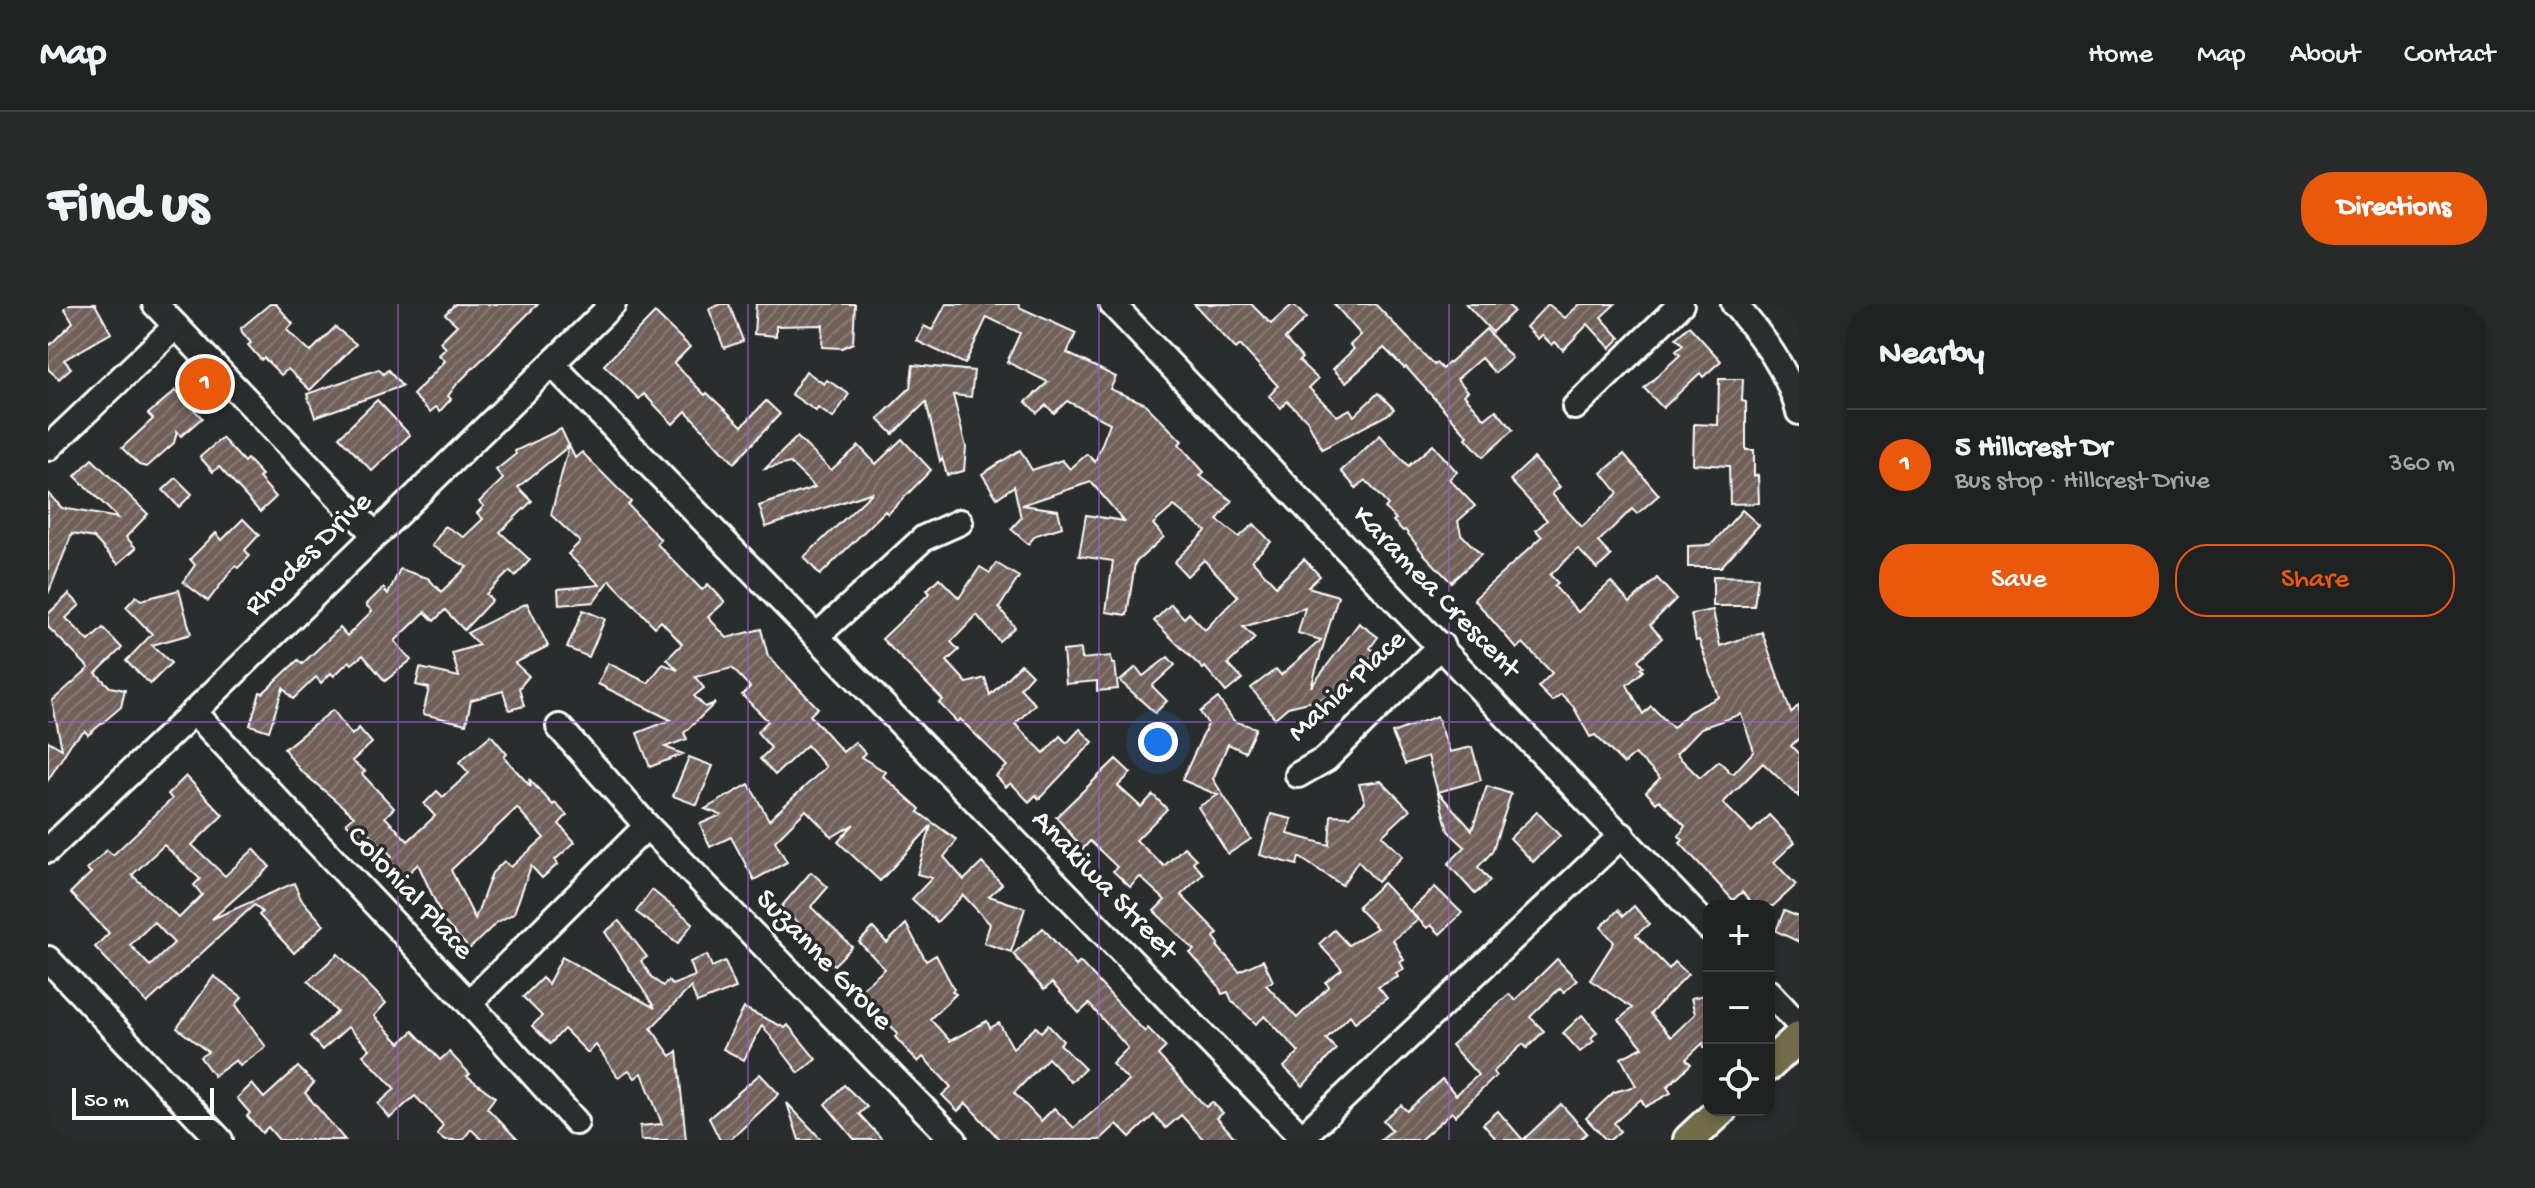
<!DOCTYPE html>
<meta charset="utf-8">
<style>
:root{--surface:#202222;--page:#282a2a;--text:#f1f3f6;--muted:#a2a4a5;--line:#3d3f40;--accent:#ea580c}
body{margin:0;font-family:"Gochi Hand",sans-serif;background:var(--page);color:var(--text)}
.controls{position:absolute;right:24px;bottom:24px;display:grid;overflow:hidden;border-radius:16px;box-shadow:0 4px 12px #0003}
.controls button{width:72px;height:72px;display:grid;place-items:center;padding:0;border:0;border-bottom:2px solid var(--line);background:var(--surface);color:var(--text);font:40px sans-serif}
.scale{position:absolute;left:24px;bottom:20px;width:142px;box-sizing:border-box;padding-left:8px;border:4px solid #fff;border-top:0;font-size:22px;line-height:28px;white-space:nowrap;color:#fff;-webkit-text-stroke:6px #2a2d2e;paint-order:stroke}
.you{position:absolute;left:1110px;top:438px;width:28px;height:28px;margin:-20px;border:6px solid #fff;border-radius:50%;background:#1a73e8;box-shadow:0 0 0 12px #1a73e833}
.badge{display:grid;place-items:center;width:52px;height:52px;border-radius:50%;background:var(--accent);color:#fff;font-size:26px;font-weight:700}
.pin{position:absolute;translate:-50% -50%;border:4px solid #fff;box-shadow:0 2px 8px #0006}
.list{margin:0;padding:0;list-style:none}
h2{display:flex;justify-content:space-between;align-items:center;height:104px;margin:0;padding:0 32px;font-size:34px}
h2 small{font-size:26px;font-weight:400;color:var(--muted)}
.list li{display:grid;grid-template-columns:52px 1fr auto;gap:24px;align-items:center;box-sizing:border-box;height:112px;padding:0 32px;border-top:2px solid var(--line)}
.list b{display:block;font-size:30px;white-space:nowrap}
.list p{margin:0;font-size:26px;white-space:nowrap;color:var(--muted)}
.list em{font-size:26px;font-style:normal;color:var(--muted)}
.actions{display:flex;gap:16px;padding:24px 32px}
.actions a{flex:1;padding:18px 0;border:2px solid var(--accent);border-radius:32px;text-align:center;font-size:28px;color:var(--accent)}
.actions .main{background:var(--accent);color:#fff}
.icon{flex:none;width:44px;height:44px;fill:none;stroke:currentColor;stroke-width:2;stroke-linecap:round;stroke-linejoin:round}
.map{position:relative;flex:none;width:1751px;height:836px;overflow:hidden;border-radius:32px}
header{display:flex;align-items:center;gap:48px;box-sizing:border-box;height:112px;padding:0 40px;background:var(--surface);border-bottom:2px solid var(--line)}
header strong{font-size:38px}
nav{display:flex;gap:44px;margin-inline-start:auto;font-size:28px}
.intro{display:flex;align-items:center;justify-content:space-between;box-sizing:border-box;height:192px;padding:0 48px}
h1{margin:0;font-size:56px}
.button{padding:20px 36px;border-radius:32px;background:var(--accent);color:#fff;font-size:28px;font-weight:700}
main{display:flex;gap:48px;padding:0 48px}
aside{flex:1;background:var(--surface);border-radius:32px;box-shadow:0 4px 12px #0003}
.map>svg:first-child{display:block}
</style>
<header>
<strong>Map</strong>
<nav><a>Home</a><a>Map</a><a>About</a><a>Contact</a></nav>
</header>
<div class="intro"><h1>Find us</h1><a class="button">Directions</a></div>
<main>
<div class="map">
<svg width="1751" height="836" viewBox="0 0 1751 836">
<defs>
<pattern id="building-hatch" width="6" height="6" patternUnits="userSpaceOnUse" patternTransform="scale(2)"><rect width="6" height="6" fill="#71605a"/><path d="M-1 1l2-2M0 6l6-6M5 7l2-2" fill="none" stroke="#867873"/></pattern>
</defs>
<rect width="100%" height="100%" fill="#2a2d2e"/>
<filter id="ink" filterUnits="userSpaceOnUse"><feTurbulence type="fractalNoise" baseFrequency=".0125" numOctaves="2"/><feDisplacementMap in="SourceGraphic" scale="16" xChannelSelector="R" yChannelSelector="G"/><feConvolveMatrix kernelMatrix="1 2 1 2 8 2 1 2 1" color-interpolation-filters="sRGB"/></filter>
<g filter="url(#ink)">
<g fill="url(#building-hatch)" stroke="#fff" stroke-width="2" fill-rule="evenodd">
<polygon points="14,0 47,0 63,29 16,56 23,64 11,75 0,65 0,40 2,41 25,18"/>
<polygon points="222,0 228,0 245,20 239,26 262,48 287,23 308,40 262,86 240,65 233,71 216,54 213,56 200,41 203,39 194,28 193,24"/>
<polygon points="407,0 490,0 409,80 400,92 403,95 392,107 388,103 382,108 365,91 397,57 391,51 398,44 392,38 409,21 397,10"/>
<polygon points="673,0 681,0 695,37 676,44 661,5"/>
<polygon points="708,0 807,0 805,39 794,44 774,43 775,21 728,22 728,32 706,30"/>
<polygon points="898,0 970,0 973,4 1028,29 1019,49 1068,73 1062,85 1096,99 1134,137 1131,140 1156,168 1152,172 1184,197 1169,216 1191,233 1206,220 1223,238 1204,256 1228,282 1256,255 1272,272 1260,283 1290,292 1263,383 1311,319 1330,333 1322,344 1327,348 1311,368 1281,398 1278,394 1240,403 1227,414 1203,384 1228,365 1233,371 1273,336 1250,329 1257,304 1195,323 1207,334 1180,360 1194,375 1178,388 1157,363 1155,365 1106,317 1123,300 1136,314 1141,309 1157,326 1190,292 1156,256 1139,272 1126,258 1158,227 1126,202 1105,220 1116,233 1087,259 1079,311 1058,308 1065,257 1031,252 1038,211 1076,217 1043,178 974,201 1010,206 1014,223 988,231 980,240 963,225 973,214 966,182 949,194 934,170 972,146 984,166 1014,156 1022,165 1039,150 1047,158 1062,119 1019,97 1006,109 998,101 989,109 978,98 1000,78 959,58 972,29 939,13 917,60 869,37 876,22 884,26"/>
<polygon points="1146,0 1203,0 1223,20 1245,0 1258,14 1237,35 1254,54 1251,57 1270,75 1261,84 1289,112 1302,105 1306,112 1330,89 1346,105 1339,111 1274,145 1259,116 1239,97 1233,104 1221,92 1230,82 1192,41 1188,45"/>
<polygon points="1286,0 1327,0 1386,61 1388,59 1394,65 1438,25 1464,54 1447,69 1433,54 1409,75 1420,87 1416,91 1437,115 1448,106 1465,126 1435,153 1418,134 1420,132 1358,63 1356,64 1336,44 1298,78 1285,65 1306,45 1302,41 1313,31"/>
<polygon points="1418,0 1459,0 1466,7 1444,28"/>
<polygon points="1500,0 1517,14 1532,0 1567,0 1553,13 1572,34 1562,44 1540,20 1515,46 1507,38 1504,41 1494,31 1490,35 1478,23"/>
<polygon points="607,9 642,43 626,59 657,91 659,89 694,122 718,97 732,110 686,159 638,107 625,120 596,90 591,95 556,61"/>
<polygon points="1641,22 1673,57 1655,73 1652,69 1615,104 1596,84 1632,51 1628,47 1635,41 1628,34"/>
<polygon points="865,61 926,67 923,93 905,91 918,143 916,167 899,171 894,154 892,157 878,98 845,130 830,115 862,84"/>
<polygon points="331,65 335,70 340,66 354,82 267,113 259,90"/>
<polygon points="758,67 776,80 779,76 801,90 785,114 770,104 768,107 743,90"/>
<polygon points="1671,75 1695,75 1694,97 1698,98 1698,146 1706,146 1706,172 1710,171 1711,199 1682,200 1681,162 1645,160 1646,120 1670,121"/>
<polygon points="128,86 154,114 133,132 129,127 126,139 99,163 91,161 74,144 105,115 100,110"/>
<polygon points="329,96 362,131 324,167 291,133"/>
<polygon points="513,125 527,154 534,148 583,198 580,201 613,236 609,240 654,286 660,280 677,298 660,313 679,334 713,325 720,352 770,404 762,411 795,448 807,438 817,449 813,453 838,468 835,472 872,505 870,508 909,536 896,553 916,576 934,559 954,580 941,592 977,604 963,648 936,639 942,620 915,591 889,618 864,595 884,574 869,570 883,522 832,577 790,538 806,520 784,533 758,506 727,537 739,558 706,576 683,533 662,543 652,520 673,511 657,505 701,480 721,516 778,463 759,441 727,471 712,455 723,444 709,428 720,417 694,391 702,383 684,364 647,373 656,384 646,392 657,403 667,399 636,429 639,435 617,443 635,450 602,463 589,429 623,416 550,380 560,359 600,379 615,360 630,366 619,355 634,340 613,317 607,323 562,276 546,298 511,301 510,285 552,281 520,250 532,238 503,211 521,142 470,183 484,197 452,228 482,256 467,272 462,267 438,290 444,296 416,326 397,306 386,317 377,308 347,337 363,356 337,377 315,351 304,360 301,357 286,372 283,369 273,379 268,373 245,395 235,384 221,427 202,421 212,388 215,389 250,356 254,360 292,324 299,332 324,307 318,301 335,284 340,290 352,265 380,274 393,288 419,263 384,242 397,222 416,233 435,215 429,209 436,202 431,198 455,175 448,166 468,150 467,147"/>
<polygon points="1332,131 1360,162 1385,141 1409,168 1401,175 1427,202 1410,217 1413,230 1433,251 1403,278 1376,250 1357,226 1355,227 1345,217 1348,215 1337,204 1340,201 1317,176 1308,184 1293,167"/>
<polygon points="749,133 783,166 811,142 828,160 854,135 883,166 840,210 837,207 772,271 756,253 825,188 718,223 711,202 767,183 742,159 717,165"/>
<polygon points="174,134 196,158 199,155 214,171 211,174 228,193 212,208 171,163 165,168 152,153"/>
<path d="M1576,150l35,41 -22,19 -5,-5 -34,33 13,14 -14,13 -19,-20 -28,26 8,8 -4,3 24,26 33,-30 19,21 27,-25 19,21 -26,26 12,13 -24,22 5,6 -3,2 3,3 -16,14 16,29 8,-8 22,22 16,-16 30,-15 -20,-57 -3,1 -5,-27 22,-4 7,36 42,-14 29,81 8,-8v33l-8,8 8,8v43l-36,-34 -40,40 29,29 17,-17 26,27 -21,20 22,23 -23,21h-18l-13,-14 -9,8 -53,-57 3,-3 -4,-4 6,-10 -26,-26 -3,3 -10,-11 14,-14 -25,-24 -11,10 -29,-29 -5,2 -17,-31 -12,-12 -9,7 -14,-14 14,-14 -29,-30 -6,6 -43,-50 68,-62 -6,-7 11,-10 -37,-40 24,-22 26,29 -8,7 30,33 36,-34 -16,-20zM1693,410l13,37 -20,22h-3l-12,-12 -19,17 -24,-24 25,-26z"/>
<polygon points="44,155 100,210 78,233 88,244 70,260 46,234 24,230 0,290 0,189 14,204 70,214 27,172"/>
<polygon points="128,174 144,190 131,203 115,186"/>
<polygon points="1694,206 1711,221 1673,263 1640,263 1640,242 1663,241"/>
<polygon points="195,215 211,231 197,246 202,252 190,264 187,262 160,297 135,278 147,261 142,255 168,229 174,236"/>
<polygon points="948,259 971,273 951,304 967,323 951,337 929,311 903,338 911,346 899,357 919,379 937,374 942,391 973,360 984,371 972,384 987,400 967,420 996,449 1012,432 1019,439 1032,425 1045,438 991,495 988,491 981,498 963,479 958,483 948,472 959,462 912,415 909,418 891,399 895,396 834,335 882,289 879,286 891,274 911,294 932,263 942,269"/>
<polygon points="1665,272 1710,273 1706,302 1665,302"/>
<polygon points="131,286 143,330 104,341 123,359 102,380 78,357 104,330 78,303 88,292 93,296"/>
<polygon points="21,290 32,301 18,314 41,337 55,324 74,344 48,369 62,383 77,386 73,403 40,431 37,427 24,438 0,476 0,437 14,445 4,397 41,364 0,323 0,310"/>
<polygon points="479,299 500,342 467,359 481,372 471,384 476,402 461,406 455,387 423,396 418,420 375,410 381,384 368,381 372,364 411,373 404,349 431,341 419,329"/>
<polygon points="535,306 557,315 541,353 519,344"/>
<polygon points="1033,345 1034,355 1063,352 1064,360 1067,360 1070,385 1049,387 1049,377 1018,380 1015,347"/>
<polygon points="1120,353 1127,361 1104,382 1119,397 1107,409 1072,377 1088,363 1095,372"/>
<polygon points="1170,394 1186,417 1208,424 1197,448 1180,440 1165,475 1203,535 1180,550 1150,503 1170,491 1134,476 1160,420 1152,408"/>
<path d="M285,406l19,25 7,-7 13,15 -20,18 13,10 -3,3 32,34 -9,9 23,24 27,-25 -11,-12 13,-13 6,6 26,-24 -10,-11 32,-27 16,19 -3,3 27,30 -2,-8 24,26 2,-2 12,12 -8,9 16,18 -20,18 3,4 -16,14 -11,-12 -17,47 -18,10 -33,32 3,-10 -21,-22 -27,-59 -14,13 -16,-17 4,-4 -22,-22 -7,6 -17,-17 8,-7 -54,-46 -16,-21zM469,504l27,30 -33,29 -7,-6 -12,12 -17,46 -24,-49z"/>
<polygon points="1389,412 1402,448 1424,443 1433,476 1390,488 1424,526 1439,482 1463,490 1444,548 1430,563 1442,577 1427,590 1400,560 1417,543 1400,527 1380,452 1357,460 1344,429"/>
<polygon points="641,453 665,462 649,501 625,492"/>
<polygon points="1068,455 1083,469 1070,482 1093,503 1105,491 1119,505 1088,536 1116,562 1136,543 1148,555 1145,558 1155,570 1133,591 1170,629 1166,633 1171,640 1169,642 1191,667 1215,656 1225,677 1218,681 1249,714 1281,682 1277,678 1294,665 1271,640 1286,626 1300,641 1329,624 1310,604 1312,602 1309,603 1335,579 1370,616 1345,636 1356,656 1352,658 1356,665 1348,669 1350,673 1330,683 1339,694 1307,718 1302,711 1278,735 1288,745 1255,782 1236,763 1251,748 1217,712 1208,720 1184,697 1180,688 1174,690 1170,681 1142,649 1146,646 1106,607 1117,596 1092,573 1082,583 1065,567 1069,563 1042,537 1035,545 1008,513"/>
<path d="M138,472l37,39 -31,30 33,31 29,-27 16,18 -58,52 82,-36 7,16 23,26 -30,28 -35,-38 3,-3 -8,-7 -107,98 -52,-56 14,-14 -39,-40 21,-20 -4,-4 20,-19 6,5 59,-56 -4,-5zM116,541l36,34 -6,6 8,10 -23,23 -47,-43zM106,618l20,21 -24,23 -20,-21z"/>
<polygon points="1333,477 1362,506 1334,532 1355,552 1329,578 1310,557 1294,581 1251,553 1249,561 1212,551 1223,510 1244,515 1240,530 1281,541 1283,511 1302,512 1317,498 1311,480"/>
<polygon points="1489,508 1512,532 1485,558 1462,534"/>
<polygon points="763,568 780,583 763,603 804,643 786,661 761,636 765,632 733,603"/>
<polygon points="1387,583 1414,609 1392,630 1383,621 1379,624 1362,607"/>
<polygon points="604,586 645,619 630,639 588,608"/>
<polygon points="1586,602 1601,620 1588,631 1621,665 1627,658 1640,670 1602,710 1623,733 1647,710 1643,694 1661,690 1661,743 1656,743 1655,739 1638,755 1643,760 1619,783 1623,789 1597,803 1593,795 1566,819 1572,827 1562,836 1558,836 1538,814 1566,788 1588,782 1573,754 1595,743 1571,716 1584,704 1542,676 1566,638 1553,623 1570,606 1575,612"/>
<polygon points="1736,607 1751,613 1751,638 1728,627"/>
<polygon points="571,617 599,653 593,657 604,674 615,682 620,677 624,681 647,672 642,658 659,651 664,663 677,657 688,684 649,699 643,683 603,724 623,752 629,747 638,836 593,836 592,822 614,820 594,769 587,774 581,766 570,773 548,741 540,749 516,725 502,740 484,722 494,712 475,693 494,674 500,680 514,653 607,704 557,628"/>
<polygon points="858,620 878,657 888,651 906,685 904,687 908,690 882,715 902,737 939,717 942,724 951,719 965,744 988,723 993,728 1000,721 1015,737 1012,740 1037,765 1023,778 1000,754 966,789 993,817 1006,804 1026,824 1081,777 1064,760 1080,744 1041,700 1031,709 1004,679 996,686 965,650 995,624 1028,662 1032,658 1097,728 1100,724 1118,743 1110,751 1158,803 1164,798 1175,809 1169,814 1189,836 1156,836 1133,811 1118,824 1106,811 1082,833 1069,820 1052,836 952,836 918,799 910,807 894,791 903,783 875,753 870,758 847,733 850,730 812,686 837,665 811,638 825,624 839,639"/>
<polygon points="290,650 338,699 326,712 352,739 365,727 392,756 401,748 422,770 419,772 447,793 439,804 470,836 434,836 423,825 415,836 397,836 389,830 395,821 367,792 342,814 330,800 347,785 315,751 322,745 300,723 274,746 262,732 289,708 260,677"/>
<polygon points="1509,655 1529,676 1516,688 1512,684 1482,713 1496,727 1479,744 1475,740 1445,768 1448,772 1407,812 1404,808 1372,836 1332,836 1344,826 1335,816 1353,801 1359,807 1394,775 1408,791 1430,771 1403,741 1461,690 1467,696"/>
<polygon points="166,672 194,693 188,701 218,743 192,762 188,756 166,772 152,753 160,748 129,724"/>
<polygon points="696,704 737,724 740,721 768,755 751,769 714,721 696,756 675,745"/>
<polygon points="1534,711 1549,728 1543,734 1546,737 1532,748 1515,729"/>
<polygon points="250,763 266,779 257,789 297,836 231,836 220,823 214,829 199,812 202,809 189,794 204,780 216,794"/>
<polygon points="712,770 731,790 682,836 672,836 661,814"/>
<polygon points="796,781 819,803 811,810 835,836 807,836 777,800"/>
<polygon points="739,799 774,836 751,836"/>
<polygon points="1513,800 1539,829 1531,836 1449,836 1435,820 1450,807 1475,836"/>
</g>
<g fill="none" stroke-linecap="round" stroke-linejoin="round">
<g stroke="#fff" stroke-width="30">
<g id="minor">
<polyline points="107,0 327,231"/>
<polyline points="1064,0 1661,624"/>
<path d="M1686,0c28,32 54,66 65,108"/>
<polyline points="504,60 1254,833 1574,531"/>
<polyline points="1527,103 1633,0"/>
<polyline points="0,144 128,22"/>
<polyline points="769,332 876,234 912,218"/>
<polyline points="146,408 421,699 528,818"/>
<polyline points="511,423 599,522 906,836"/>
<polyline points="1250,471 1278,455 1393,341"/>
<polyline points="0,546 146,408 565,0"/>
<polyline points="0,655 172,836"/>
<polyline points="1721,688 1751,720"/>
<polyline points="421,699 599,522"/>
</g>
</g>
<g stroke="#fff" stroke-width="36">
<g id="major">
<polyline points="1721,761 1751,733"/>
<polyline points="1641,836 1673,806"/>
</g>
</g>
<use href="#minor" stroke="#2a2d2e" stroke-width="24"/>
<use href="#major" stroke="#726c4b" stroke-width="30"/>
</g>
</g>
<path fill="none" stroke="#9c61cf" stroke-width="2" stroke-opacity="0.55" d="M350,0v836M700,0v836M1051,0v836M1401,0v836M0,418h1751"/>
<g text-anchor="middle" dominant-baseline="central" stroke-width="7" stroke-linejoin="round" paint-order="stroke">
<g font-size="30" fill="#fff" stroke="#2a2d2e">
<text transform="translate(261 251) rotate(-44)">Rhodes Drive</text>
<text transform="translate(1387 289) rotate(46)">Karamea Crescent</text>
<text transform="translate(1300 383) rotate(-43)">Mahia Place</text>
<text transform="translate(1055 582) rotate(46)">Anakiwa Street</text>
<text transform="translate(361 590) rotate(47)">Colonial Place</text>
<text transform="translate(775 657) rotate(46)">Suzanne Grove</text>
</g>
</g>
</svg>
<div class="controls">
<button>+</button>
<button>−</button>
<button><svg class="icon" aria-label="locate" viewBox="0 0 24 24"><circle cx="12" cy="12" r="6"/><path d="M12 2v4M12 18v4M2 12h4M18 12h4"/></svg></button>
</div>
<div class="scale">50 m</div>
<div class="you"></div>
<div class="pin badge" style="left:157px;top:80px">1</div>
</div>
<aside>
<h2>Nearby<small></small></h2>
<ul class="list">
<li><span class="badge">1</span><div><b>5 Hillcrest Dr</b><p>Bus stop · Hillcrest Drive</p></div><em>360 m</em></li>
</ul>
<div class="actions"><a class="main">Save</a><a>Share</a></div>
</aside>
</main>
